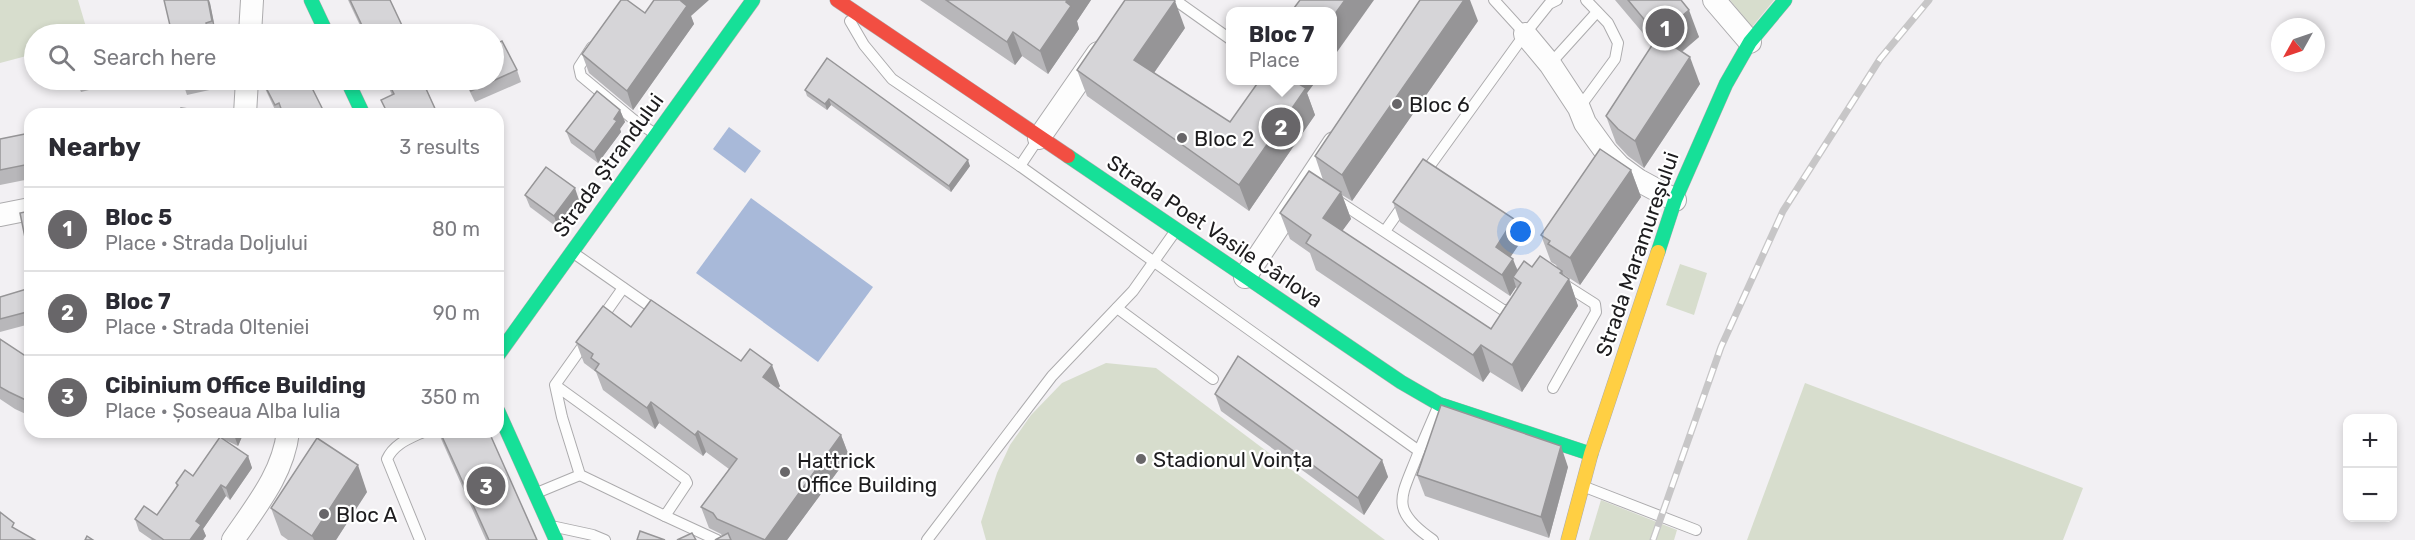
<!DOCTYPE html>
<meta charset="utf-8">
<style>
:root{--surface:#fff;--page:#f7f7f7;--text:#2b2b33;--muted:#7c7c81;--line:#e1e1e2;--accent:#686669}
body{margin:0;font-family:Rubik,sans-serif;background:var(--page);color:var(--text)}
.controls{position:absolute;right:18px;bottom:18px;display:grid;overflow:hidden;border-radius:12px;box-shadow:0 3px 9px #0003}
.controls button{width:54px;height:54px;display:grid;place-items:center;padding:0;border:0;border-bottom:2px solid var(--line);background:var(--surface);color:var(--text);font:30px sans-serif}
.compass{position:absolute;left:2271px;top:18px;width:54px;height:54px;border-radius:50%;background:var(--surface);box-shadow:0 3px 9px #0003;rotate:230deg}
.you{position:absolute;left:1521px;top:232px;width:21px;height:21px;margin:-15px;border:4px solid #fff;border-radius:50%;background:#1a73e8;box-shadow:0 0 0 9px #1a73e833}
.badge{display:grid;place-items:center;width:39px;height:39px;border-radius:50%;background:var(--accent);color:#fff;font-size:20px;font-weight:700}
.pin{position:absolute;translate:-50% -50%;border:3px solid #fff;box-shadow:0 2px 6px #0006}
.popup{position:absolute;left:1226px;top:7px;width:111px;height:78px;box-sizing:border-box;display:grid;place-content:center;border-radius:12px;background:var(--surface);filter:drop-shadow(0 2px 4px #0005);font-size:20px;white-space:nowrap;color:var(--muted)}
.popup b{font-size:22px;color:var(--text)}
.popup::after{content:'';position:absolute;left:50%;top:100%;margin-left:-12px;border:12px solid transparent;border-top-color:var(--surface)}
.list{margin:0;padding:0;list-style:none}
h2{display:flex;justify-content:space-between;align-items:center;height:78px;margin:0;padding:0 24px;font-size:26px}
h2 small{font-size:20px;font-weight:400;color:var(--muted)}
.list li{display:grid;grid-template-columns:39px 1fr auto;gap:18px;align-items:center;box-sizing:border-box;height:84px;padding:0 24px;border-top:2px solid var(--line)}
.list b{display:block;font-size:22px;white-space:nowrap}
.list p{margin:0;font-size:20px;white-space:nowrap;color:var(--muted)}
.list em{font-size:20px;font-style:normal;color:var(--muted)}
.icon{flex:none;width:33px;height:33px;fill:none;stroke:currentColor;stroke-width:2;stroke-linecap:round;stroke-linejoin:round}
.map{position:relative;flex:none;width:2415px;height:540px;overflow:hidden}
.search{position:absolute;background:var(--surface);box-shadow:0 3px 9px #0003;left:24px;top:24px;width:480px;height:66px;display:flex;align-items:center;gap:15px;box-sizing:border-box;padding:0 21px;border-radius:33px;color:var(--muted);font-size:22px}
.panel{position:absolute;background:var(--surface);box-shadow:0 3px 9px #0003;left:24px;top:108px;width:480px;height:330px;border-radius:18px}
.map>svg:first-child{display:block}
</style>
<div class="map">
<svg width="2415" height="540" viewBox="0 0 2415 540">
<rect width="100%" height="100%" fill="#f2f0f3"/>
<g fill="#d7ddcd">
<polygon points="0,0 78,0 86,27 73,34 34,34 34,54 0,63"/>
<polygon points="1730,0 1774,0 1752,27"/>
<polygon points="1680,264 1707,273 1694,315 1666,305"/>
<polygon points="1106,363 1156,368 1385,540 986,540 981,522 997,473 1010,445 1031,415 1062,383"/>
<polygon points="1805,383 2083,488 2063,540 1747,540"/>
<polygon points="1601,500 1677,530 1674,540 1589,540"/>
</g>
<g fill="#a8b9d9">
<polygon points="729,127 761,151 745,173 713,149"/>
<polygon points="751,198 873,287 818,362 696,273"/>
</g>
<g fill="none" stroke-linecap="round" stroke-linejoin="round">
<g stroke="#acabad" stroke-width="12">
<g id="lane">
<polyline points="1175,0 1230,39"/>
<polyline points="1494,0 1525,34"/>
<polyline points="850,21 864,45 892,79 1020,166 1419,451 1438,407"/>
<polyline points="592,47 579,67 581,76 634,120 654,133"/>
<polyline points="1550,64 1597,12"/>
<polyline points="1579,108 1615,59 1618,43 1608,23 1586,0"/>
<polyline points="1020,166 1038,139"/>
<polyline points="1424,174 1525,34 1549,4 1557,0"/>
<polyline points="1335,199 1503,310 1509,310 1514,304"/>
<polyline points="1385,231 1404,204"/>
<polyline points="575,254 658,312"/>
<polyline points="1117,308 1213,379"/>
<polyline points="599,322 623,288"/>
<polyline points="555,385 562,417 580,475 665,516 687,483 685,479 555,385 587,340"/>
<polyline points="1553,388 1596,312 1595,304 1562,283"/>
<path d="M1419,451c-17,46 -32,57 14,89"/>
<polyline points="1585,487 1696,530"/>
<polyline points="539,492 580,475"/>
<polyline points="665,516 717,540"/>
<polyline points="556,527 593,535 605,540"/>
<path d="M420,540l-33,-81c7,-15 21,-20 36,-27"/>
<polyline points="927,540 1052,376 1133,291 1174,233"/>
</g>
</g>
<g stroke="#acabad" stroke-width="24">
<g id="street">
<polyline points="1714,0 1750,42"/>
<polyline points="250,34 252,0"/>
<polyline points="1525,34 1550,64 1579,108 1585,123 1606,152 1619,166 1638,180 1675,200"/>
<polyline points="245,114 247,80"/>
<polyline points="1039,138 1098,53"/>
<polyline points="0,215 30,209"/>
<polyline points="1245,277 1334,143"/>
<path d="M233,540c23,-34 50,-66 55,-108"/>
</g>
</g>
<g stroke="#acabad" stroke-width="15">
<g id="fast">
<polyline points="311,0 327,34"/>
<polyline points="347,80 363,114"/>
<polyline points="1068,156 1401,382 1439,404 1591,454"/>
<polyline points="1658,252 1675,200 1726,84 1750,42 1785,0"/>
<polyline points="498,355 753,0"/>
<polyline points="498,411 556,540"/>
</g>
</g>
<g stroke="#acabad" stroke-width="15">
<polyline id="slow" points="1568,540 1591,454 1658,252"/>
</g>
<g stroke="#acabad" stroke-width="15">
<polyline id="jam" points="837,0 1068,156"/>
</g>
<use href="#lane" stroke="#fdfdfd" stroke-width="10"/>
<use href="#street" stroke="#fdfdfd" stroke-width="22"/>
<use href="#fast" stroke="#16e098" stroke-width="14"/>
<use href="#slow" stroke="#ffcf43" stroke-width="14"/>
<use href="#jam" stroke="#f24e42" stroke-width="14"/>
<g stroke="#c7c6c7" stroke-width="7">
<polyline id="rail" points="1653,540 1721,347 1783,211 1880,59 1929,0"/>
</g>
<use href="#rail" stroke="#fff" stroke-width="4.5" stroke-dasharray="14" stroke-linecap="butt"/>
</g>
<g fill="#b8b7ba">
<polygon points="348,0 390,0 406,34 364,34"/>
<polygon points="920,0 1091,0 1077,21 1079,29 1048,74 1022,56 1015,65"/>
<polygon points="1615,0 1681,0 1699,37 1682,52 1700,84 1644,168 1628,156 1616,143 1606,116 1653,45"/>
<polygon points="210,3 216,33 211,34 172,34"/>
<polygon points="645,13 691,16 694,24 633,110 589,73 582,54"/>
<polygon points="1478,21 1352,201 1342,195 1351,219 1342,231 1491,329 1517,289 1516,287 1510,296 1400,222 1393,202 1522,240 1510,257 1518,270 1532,267 1557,267 1556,265 1551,262 1541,235 1631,170 1641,197 1580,285 1563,274 1564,275 1569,279 1578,306 1522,392 1490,372 1483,382 1316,270 1310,253 1290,239 1280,213 1323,180 1315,156"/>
<polygon points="1185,28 1154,73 1230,122 1259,81 1316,81 1307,93 1315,115 1249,211 1087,96 1077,70"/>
<polygon points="827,58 970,166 951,192 831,105 827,110 807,96 805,90"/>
<polygon points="517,70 521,82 475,102 464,80 494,80"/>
<polygon points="62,80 99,80 101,87 81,92 79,87 66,90"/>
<polygon points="182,80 221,80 223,87 187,95"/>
<polygon points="261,80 308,80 325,114 277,114"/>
<polygon points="385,80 422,80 438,114 387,114 381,100 392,95"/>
<polygon points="620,110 625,122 620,129 621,132 598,163 571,143 566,131"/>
<polygon points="30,133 30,179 0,185 0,139"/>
<polygon points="525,195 579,200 558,228 530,207"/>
<polygon points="498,272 501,281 498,282"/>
<polygon points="30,288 30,324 0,332 0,297"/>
<polygon points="631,327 741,361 780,386 778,388 841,435 849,456 787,540 715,540 722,536 721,534 709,528 701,507 729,469 706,452 703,456 659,423 655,429 603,390 596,372 584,363 576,342"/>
<polygon points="0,339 30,359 30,416 15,409 0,399"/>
<polygon points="1215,394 1382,460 1388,477 1364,515 1221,411"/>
<polygon points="67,432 81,432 79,437"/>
<polygon points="208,432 244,432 238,446 223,439 248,456 252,468 230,500 226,496 203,529 206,536 203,540 152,540 139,531 135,519 157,515 177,487 176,483 193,476 220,437"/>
<polygon points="438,432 489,432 537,540 486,540"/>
<polygon points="1568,467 1549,538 1425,496 1417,475"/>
<polygon points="367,492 336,540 288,540 281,535 271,508"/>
</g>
<g fill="#969597">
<polygon points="208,0 209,0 210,3 216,33 212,21"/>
<polygon points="682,0 709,0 691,16 694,24 633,110 627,91"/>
<polygon points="1067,0 1091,0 1077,21 1079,29 1048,74 1040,51"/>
<polygon points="1345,0 1374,0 1332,59 1332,18"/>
<polygon points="1464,0 1470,0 1478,21 1352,201 1342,175"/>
<polygon points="1175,1 1185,28 1144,87 1134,60"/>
<polygon points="1689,10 1699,37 1668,63 1658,36"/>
<polygon points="1013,32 1022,56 1015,65 1007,42"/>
<polygon points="1690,57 1700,84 1644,168 1635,141"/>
<polygon points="1291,81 1316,81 1307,93 1315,115 1249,211 1239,185"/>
<polygon points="829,99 831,105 827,110 825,104"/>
<polygon points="620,110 625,122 620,129 621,132 598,163 594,152"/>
<polygon points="968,160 970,166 951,192 949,186"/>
<polygon points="1631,170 1641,197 1580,285 1570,258"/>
<polygon points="575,188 579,200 558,228 554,216"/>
<polygon points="1341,192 1351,219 1332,245 1323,218"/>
<polygon points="1514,219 1522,240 1503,268 1496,247"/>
<polygon points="1513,259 1521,280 1513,277 1516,287 1510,296 1502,275"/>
<polygon points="1562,271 1566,283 1569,279 1578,306 1522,392 1512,365"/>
<polygon points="1481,345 1490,372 1483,382 1473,355"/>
<polygon points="772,365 780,386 770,398 763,377"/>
<polygon points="651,402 659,423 655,429 647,408"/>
<polygon points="698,431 706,452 703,456 695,435"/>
<polygon points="233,432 244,432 238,446"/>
<polygon points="841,435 849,456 787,540 765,540"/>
<polygon points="1561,446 1568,467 1549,538 1541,517"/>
<polygon points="248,456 252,468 230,500 226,488"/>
<polygon points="1382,460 1388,477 1364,515 1358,498"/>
<polygon points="358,465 367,492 336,540 314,540 312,536"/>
<polygon points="221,485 226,496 203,529 206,536 203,540 190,540 196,521"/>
</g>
<g fill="#d6d5d8" stroke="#969597" stroke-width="1.5">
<polygon points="164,0 208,0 212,21 206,23 209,34 172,34"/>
<polygon points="350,0 390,0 406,34 366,34"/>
<polygon points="621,0 627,0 645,13 654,0 682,0 681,1 687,6 627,91 582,54"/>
<polygon points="946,0 1067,0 1066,2 1071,6 1040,51 1013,32 1007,42"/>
<polygon points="1125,0 1174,0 1175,1 1134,60 1230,122 1259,81 1294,81 1306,88 1239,185 1077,70"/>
<polygon points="1300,0 1345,0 1332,18 1332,12 1291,12"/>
<polygon points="1420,0 1464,0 1342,175 1315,156"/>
<polygon points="1628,0 1681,0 1689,10 1658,36"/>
<polygon points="289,26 293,34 270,34"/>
<polygon points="86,32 86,34 74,34"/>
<polygon points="1658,36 1690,57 1635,141 1618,129 1606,116"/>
<polygon points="502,41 517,70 471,91 465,80 494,80 494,45"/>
<polygon points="827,58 968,160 949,186 829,99 825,104 805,90"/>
<polygon points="182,80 199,80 183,83"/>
<polygon points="262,80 308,80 325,114 283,114 279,103 275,105"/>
<polygon points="387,80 422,80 437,113 434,114 388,114 381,100 394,94"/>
<polygon points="597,91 620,110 614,119 617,121 594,152 566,131"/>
<polygon points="181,108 211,112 211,114 181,114"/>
<polygon points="30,133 30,164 0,170 0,139"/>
<polygon points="1600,149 1631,170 1570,258 1548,244 1550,241 1541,235"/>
<polygon points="1423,159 1514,219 1496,247 1513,259 1502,275 1393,202"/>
<polygon points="546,167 575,188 554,216 525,195"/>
<polygon points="1309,171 1341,192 1323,218 1491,329 1521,283 1513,277 1524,261 1532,267 1540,256 1562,271 1560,273 1569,279 1512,365 1481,345 1473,355 1306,243 1311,235 1280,213"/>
<polygon points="30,211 30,262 20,213"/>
<polygon points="30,288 30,324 27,312 0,319 0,297"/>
<polygon points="651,300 741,361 750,349 772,365 763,377 841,435 765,540 717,519 713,513 701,507 737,459 698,431 695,435 651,402 647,408 595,370 599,364 591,358 593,354 576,342 603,306 631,327"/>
<polygon points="0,339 30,359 30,402 9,392 0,387"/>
<polygon points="1238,356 1382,460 1358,498 1215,394"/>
<polygon points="1441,405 1561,446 1541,517 1417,475"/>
<polygon points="440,432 489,432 537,540 489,540"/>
<polygon points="220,437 248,456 226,488 221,485 196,521 201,525 190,540 164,540 135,519 144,506 157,515 178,485 176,483 185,470 193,476"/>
<polygon points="317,438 358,465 312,536 271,508"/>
<polygon points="0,512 14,523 12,527 35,540 0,540"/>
<polygon points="640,531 665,540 637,540"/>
<polygon points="692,533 696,540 677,540"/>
<polygon points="728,533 731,540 715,540"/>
<polygon points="87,536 93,540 85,540"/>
</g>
<g fill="#686669" stroke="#fff" stroke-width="2">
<circle cx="1397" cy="104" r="6"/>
<circle cx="1182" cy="138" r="6"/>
<circle cx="1141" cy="459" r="6"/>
<circle cx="785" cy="472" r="6"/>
<circle cx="324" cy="514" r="6"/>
</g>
<g text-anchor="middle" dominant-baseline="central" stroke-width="4.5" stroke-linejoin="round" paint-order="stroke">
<g font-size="21" fill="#1d1c1e" stroke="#fff" text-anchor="start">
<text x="1409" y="104">Bloc 6</text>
<text x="1194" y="138">Bloc 2</text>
<text x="1153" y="459">Stadionul Voința</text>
<text x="797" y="460">Hattrick<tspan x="797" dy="24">Office Building</tspan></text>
<text x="336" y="514">Bloc A</text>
</g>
<g font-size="21" fill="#1d1c1e" stroke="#fff">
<text transform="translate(608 165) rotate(-54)">Strada Ștrandului</text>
<text transform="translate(1215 231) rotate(34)">Strada Poet Vasile Cârlova</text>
<text transform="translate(1637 254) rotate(-71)">Strada Maramureșului</text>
</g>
</g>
</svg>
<div class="controls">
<button>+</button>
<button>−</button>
</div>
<svg class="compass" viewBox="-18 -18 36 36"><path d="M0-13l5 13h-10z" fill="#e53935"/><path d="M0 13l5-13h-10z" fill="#7c7c81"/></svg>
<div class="you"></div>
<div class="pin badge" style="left:1665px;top:28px">1</div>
<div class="pin badge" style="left:1281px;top:127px">2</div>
<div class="popup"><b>Bloc 7</b>Place</div>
<div class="pin badge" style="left:486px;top:486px">3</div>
<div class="search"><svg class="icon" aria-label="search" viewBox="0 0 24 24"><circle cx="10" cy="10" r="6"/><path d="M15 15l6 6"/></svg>Search here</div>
<section class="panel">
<h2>Nearby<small>3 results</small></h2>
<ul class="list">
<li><span class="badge">1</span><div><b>Bloc 5</b><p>Place · Strada Doljului</p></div><em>80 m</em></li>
<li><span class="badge">2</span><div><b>Bloc 7</b><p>Place · Strada Olteniei</p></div><em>90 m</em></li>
<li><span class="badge">3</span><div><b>Cibinium Office Building</b><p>Place · Șoseaua Alba Iulia</p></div><em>350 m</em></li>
</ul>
</section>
</div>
